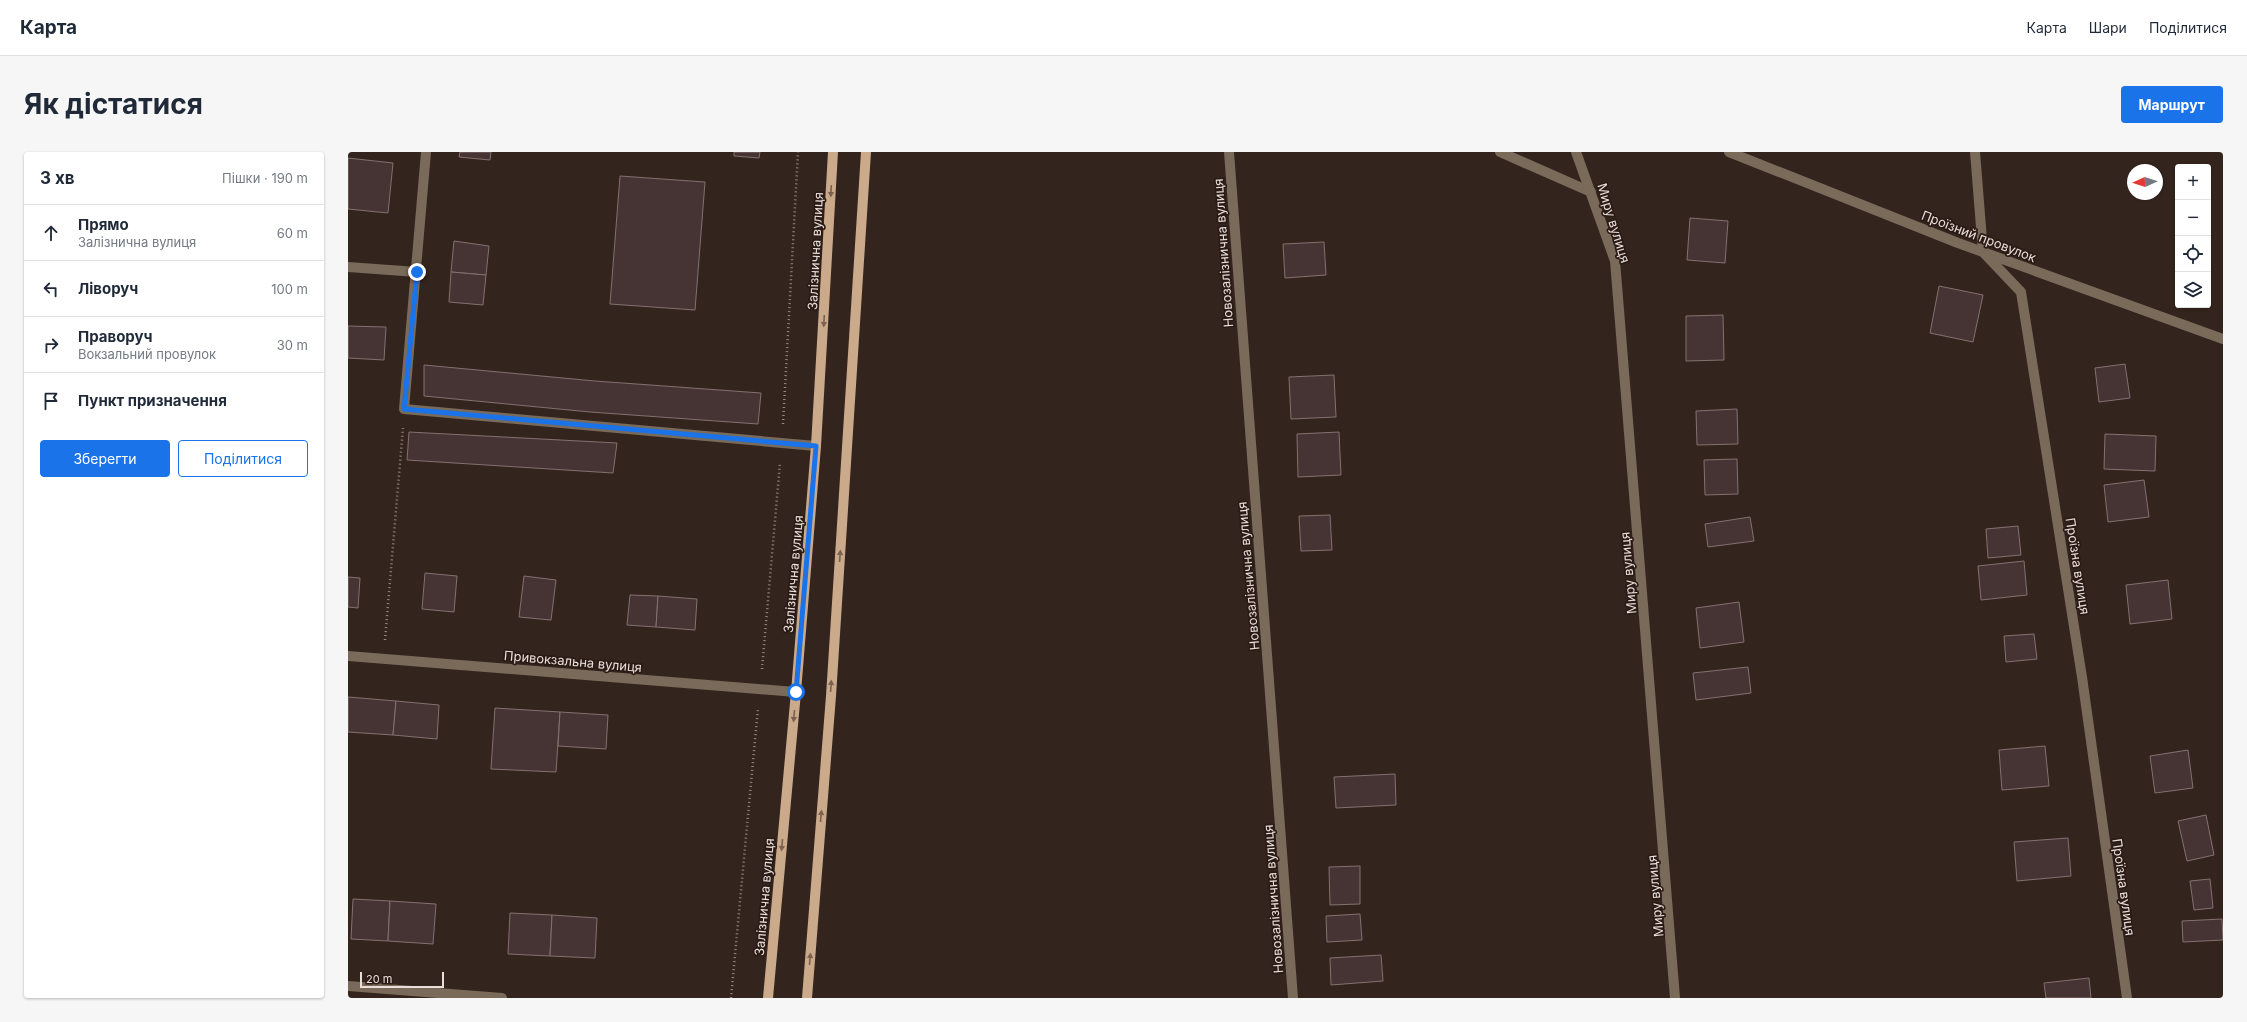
<!DOCTYPE html>
<html lang="uk">
<meta charset="utf-8">
<style>
:root{--surface:#fff;--page:#f6f6f7;--text:#1f2937;--muted:#747a83;--line:#e0e1e3;--accent:#1a73e8}
body{margin:0;font-family:Inter,sans-serif;background:var(--page);color:var(--text)}
.controls{position:absolute;right:12px;top:12px;display:grid;overflow:hidden;border-radius:4px;box-shadow:0 1px 3px #0004}
.controls button{width:36px;height:36px;display:grid;place-items:center;padding:0;border:0;border-bottom:1px solid var(--line);background:var(--surface);color:var(--text);font:20px sans-serif}
.compass{position:absolute;left:1779px;top:12px;width:36px;height:36px;border-radius:50%;background:var(--surface);box-shadow:0 1px 3px #0004;rotate:267deg}
.scale{position:absolute;left:12px;bottom:10px;width:84px;box-sizing:border-box;padding-left:4px;border:2px solid #e9deda;border-top:0;font-size:11px;line-height:14px;white-space:nowrap;color:#e9deda;-webkit-text-stroke:3px #2a1b15;paint-order:stroke}
.stop{position:absolute;width:12px;height:12px;margin:-9px;border:3px solid #1a73e8;border-radius:50%;background:#fff}
.stop.end{background:#1a73e8;border-color:#fff;box-shadow:0 1px 4px #0008}
.list{margin:0;padding:0;list-style:none}
h2{display:flex;justify-content:space-between;align-items:center;height:52px;margin:0;padding:0 16px;font-size:17px}
h2 small{font-size:13px;font-weight:400;color:var(--muted)}
.list li{display:grid;grid-template-columns:26px 1fr auto;gap:12px;align-items:center;box-sizing:border-box;height:56px;padding:0 16px;border-top:1px solid var(--line)}
.list b{display:block;font-size:15px;white-space:nowrap}
.list p{margin:0;font-size:13px;white-space:nowrap;color:var(--muted)}
.list em{font-size:13px;font-style:normal;color:var(--muted)}
.actions{display:flex;gap:8px;padding:12px 16px}
.actions a{flex:1;padding:9px 0;border:1px solid var(--accent);border-radius:4px;text-align:center;font-size:14px;color:var(--accent)}
.actions .main{background:var(--accent);color:#fff}
.icon{flex:none;width:22px;height:22px;fill:none;stroke:currentColor;stroke-width:2;stroke-linecap:round;stroke-linejoin:round}
.map{position:relative;flex:none;width:1875px;height:846px;overflow:hidden;border-radius:4px}
header{display:flex;align-items:center;gap:24px;box-sizing:border-box;height:56px;padding:0 20px;background:var(--surface);border-bottom:1px solid var(--line)}
header strong{font-size:19px}
nav{display:flex;gap:22px;margin-inline-start:auto;font-size:14px}
.intro{display:flex;align-items:center;justify-content:space-between;box-sizing:border-box;height:96px;padding:0 24px}
h1{margin:0;font-size:28px}
.button{padding:10px 18px;border-radius:4px;background:var(--accent);color:#fff;font-size:14px;font-weight:700}
main{display:flex;gap:24px;padding:0 24px}
aside{flex:1;background:var(--surface);border-radius:4px;box-shadow:0 1px 3px #0004}
.map>svg:first-child{display:block}
</style>
<header>
<strong>Карта</strong>
<nav><a>Карта</a><a>Шари</a><a>Поділитися</a></nav>
</header>
<div class="intro"><h1>Як дістатися</h1><a class="button">Маршрут</a></div>
<main>
<aside>
<h2>3 хв<small>Пішки · 190 m</small></h2>
<ul class="list">
<li><svg class="icon" aria-label="ahead" viewBox="0 0 24 24"><path d="M12 20V5M6 11l6-6 6 6"/></svg><div><b>Прямо</b><p>Залізнична вулиця</p></div><em>60 m</em></li>
<li><svg class="icon" aria-label="left" viewBox="0 0 24 24"><path d="M17 20v-9H6M10 6l-5 5 5 5"/></svg><div><b>Ліворуч</b></div><em>100 m</em></li>
<li><svg class="icon" aria-label="right" viewBox="0 0 24 24"><path d="M7 20v-9h11M14 6l5 5-5 5"/></svg><div><b>Праворуч</b><p>Вокзальний провулок</p></div><em>30 m</em></li>
<li><svg class="icon" aria-label="arrive" viewBox="0 0 24 24"><path d="M6 21V4h12l-3 4 3 4H6"/></svg><div><b>Пункт призначення</b></div></li>
</ul>
<div class="actions"><a class="main">Зберегти</a><a>Поділитися</a></div>
</aside>
<div class="map">
<svg width="1875" height="846" viewBox="0 0 1875 846">
<rect width="100%" height="100%" fill="#34241e"/>
<g fill="#463435" stroke="#857070">
<polygon points="112,0 143,0 142,8 111,5"/>
<polygon points="386,0 412,0 411,6 386,4"/>
<polygon points="0,6 45,11 40,61 0,57"/>
<polygon points="272,24 357,30 347,158 262,152"/>
<polygon points="1342,66 1380,69 1377,111 1339,108"/>
<polygon points="106,89 141,94 138,123 103,120"/>
<polygon points="976,90 978,123 937,126 935,92"/>
<polygon points="103,120 138,123 135,153 101,150"/>
<polygon points="1591,134 1635,143 1625,190 1582,181"/>
<polygon points="1375,163 1376,208 1338,209 1338,164"/>
<polygon points="0,174 38,175 36,208 0,206"/>
<polygon points="1777,212 1782,246 1751,250 1747,216"/>
<polygon points="76,213 247,229 413,241 410,272 242,260 76,244"/>
<polygon points="986,223 988,265 943,267 941,225"/>
<polygon points="1389,257 1390,292 1349,293 1348,259"/>
<polygon points="61,280 269,291 265,321 59,308"/>
<polygon points="991,280 993,323 950,325 949,282"/>
<polygon points="1757,282 1808,284 1807,319 1756,317"/>
<polygon points="1389,307 1390,342 1357,343 1356,308"/>
<polygon points="1796,328 1801,365 1760,370 1756,333"/>
<polygon points="982,363 984,398 953,399 951,364"/>
<polygon points="1402,365 1406,389 1360,395 1357,372"/>
<polygon points="1670,374 1673,403 1640,406 1638,377"/>
<polygon points="1676,409 1679,443 1633,448 1630,414"/>
<polygon points="77,421 109,424 106,460 74,457"/>
<polygon points="176,424 208,428 203,468 171,465"/>
<polygon points="0,425 12,426 10,456 0,455"/>
<polygon points="1820,428 1824,467 1782,472 1778,433"/>
<polygon points="282,443 310,444 308,475 279,473"/>
<polygon points="310,444 349,447 347,478 308,475"/>
<polygon points="1391,450 1396,490 1352,496 1348,456"/>
<polygon points="1686,482 1689,507 1658,510 1656,484"/>
<polygon points="1400,515 1403,541 1348,548 1345,521"/>
<polygon points="0,545 48,549 45,583 0,580"/>
<polygon points="48,549 91,553 89,587 45,583"/>
<polygon points="147,556 212,560 208,620 143,617"/>
<polygon points="212,560 260,563 258,597 210,594"/>
<polygon points="1697,594 1701,634 1654,638 1651,598"/>
<polygon points="1840,598 1845,636 1807,641 1802,604"/>
<polygon points="1047,622 1048,653 988,656 986,625"/>
<polygon points="1858,663 1866,703 1839,709 1830,669"/>
<polygon points="1720,686 1723,724 1669,729 1666,690"/>
<polygon points="1012,714 1012,752 982,753 981,715"/>
<polygon points="1862,727 1865,756 1846,758 1842,729"/>
<polygon points="5,747 42,749 40,789 3,787"/>
<polygon points="42,749 88,752 85,792 40,789"/>
<polygon points="162,761 204,763 202,804 160,802"/>
<polygon points="1012,762 1014,788 979,790 978,764"/>
<polygon points="204,763 249,766 247,806 202,804"/>
<polygon points="1874,767 1875,788 1835,790 1834,769"/>
<polygon points="1033,803 1035,829 983,833 982,806"/>
<polygon points="1741,826 1743,846 1698,846 1696,831"/>
</g>
<g fill="none" stroke-linecap="round" stroke-linejoin="round">
<g stroke="#978a85" stroke-width="2.5" stroke-dasharray="1 3" stroke-linecap="butt">
<polyline points="435,272 450,0"/>
<polyline points="37,488 55,276"/>
<polyline points="414,517 432,311"/>
<polyline points="383,846 410,556"/>
</g>
<g stroke="#796a5a" stroke-width="10">
<polyline points="78,0 56,257 468,294"/>
<polyline points="881,0 945,846"/>
<polyline points="1152,0 1243,40"/>
<polyline points="1228,0 1267,109 1327,846"/>
<polyline points="1381,0 1610,91 1875,187"/>
<polyline points="1627,0 1635,100 1673,140 1734,525 1779,846"/>
<polyline points="0,115 69,120"/>
<polyline points="0,504 448,540"/>
<polyline points="0,834 154,846"/>
</g>
<g stroke="#caaa8a" stroke-width="10">
<polyline points="420,846 448,540 468,294 485,0"/>
<polyline points="459,846 483,544 518,0"/>
</g>
</g>
<defs><path id="oneway-solid" d="M-6-.8H1V-3.2L6.5 0L1 3.2V.8H-6Z"/></defs>
<g fill="#7a6250">
<use href="#oneway-solid" transform="translate(483 39) rotate(93)"/>
<use href="#oneway-solid" transform="translate(476 169) rotate(93)"/>
<use href="#oneway-solid" transform="translate(492 404) rotate(-86)"/>
<use href="#oneway-solid" transform="translate(483 534) rotate(-86)"/>
<use href="#oneway-solid" transform="translate(446 564) rotate(95)"/>
<use href="#oneway-solid" transform="translate(473 664) rotate(-85)"/>
<use href="#oneway-solid" transform="translate(434 693) rotate(95)"/>
<use href="#oneway-solid" transform="translate(462 807) rotate(-85)"/>
</g>
<g fill="none" stroke-linecap="round" stroke-linejoin="round">
<polyline stroke="#1a73e8" stroke-width="5" points="69,120 56,257 468,294 448,540"/>
</g>
<g text-anchor="middle" dominant-baseline="central" stroke-width="3.5" stroke-linejoin="round" paint-order="stroke">
<g font-size="13" fill="#e9deda" stroke="#2a1b15">
<text transform="translate(1266 71) rotate(73)">Миру вулиця</text>
<text transform="translate(1631 84) rotate(21)">Проїзний провулок</text>
<text transform="translate(467 99) rotate(-87)">Залізнична вулиця</text>
<text transform="translate(875 101) rotate(-94)">Новозалізнична вулиця</text>
<text transform="translate(1730 414) rotate(81)">Проїзна вулиця</text>
<text transform="translate(1280 421) rotate(-95)">Миру вулиця</text>
<text transform="translate(445 422) rotate(-85)">Залізнична вулиця</text>
<text transform="translate(900 424) rotate(-95)">Новозалізнична вулиця</text>
<text transform="translate(225 509) rotate(5)">Привокзальна вулиця</text>
<text transform="translate(1776 735) rotate(82)">Проїзна вулиця</text>
<text transform="translate(1307 744) rotate(-95)">Миру вулиця</text>
<text transform="translate(416 745) rotate(-85)">Залізнична вулиця</text>
<text transform="translate(925 747) rotate(-94)">Новозалізнична вулиця</text>
</g>
</g>
</svg>
<div class="controls">
<button>+</button>
<button>−</button>
<button><svg class="icon" aria-label="locate" viewBox="0 0 24 24"><circle cx="12" cy="12" r="6"/><path d="M12 2v4M12 18v4M2 12h4M18 12h4"/></svg></button>
<button><svg class="icon" aria-label="layers" viewBox="0 0 24 24"><path d="M12 4l9 5-9 5-9-5zM3 14l9 5 9-5"/></svg></button>
</div>
<svg class="compass" viewBox="-18 -18 36 36"><path d="M0-13l5 13h-10z" fill="#e53935"/><path d="M0 13l5-13h-10z" fill="#747a83"/></svg>
<div class="scale">20 m</div>
<div class="stop" style="left:448px;top:540px"></div>
<div class="stop end" style="left:69px;top:120px"></div>
</div>
</main>
